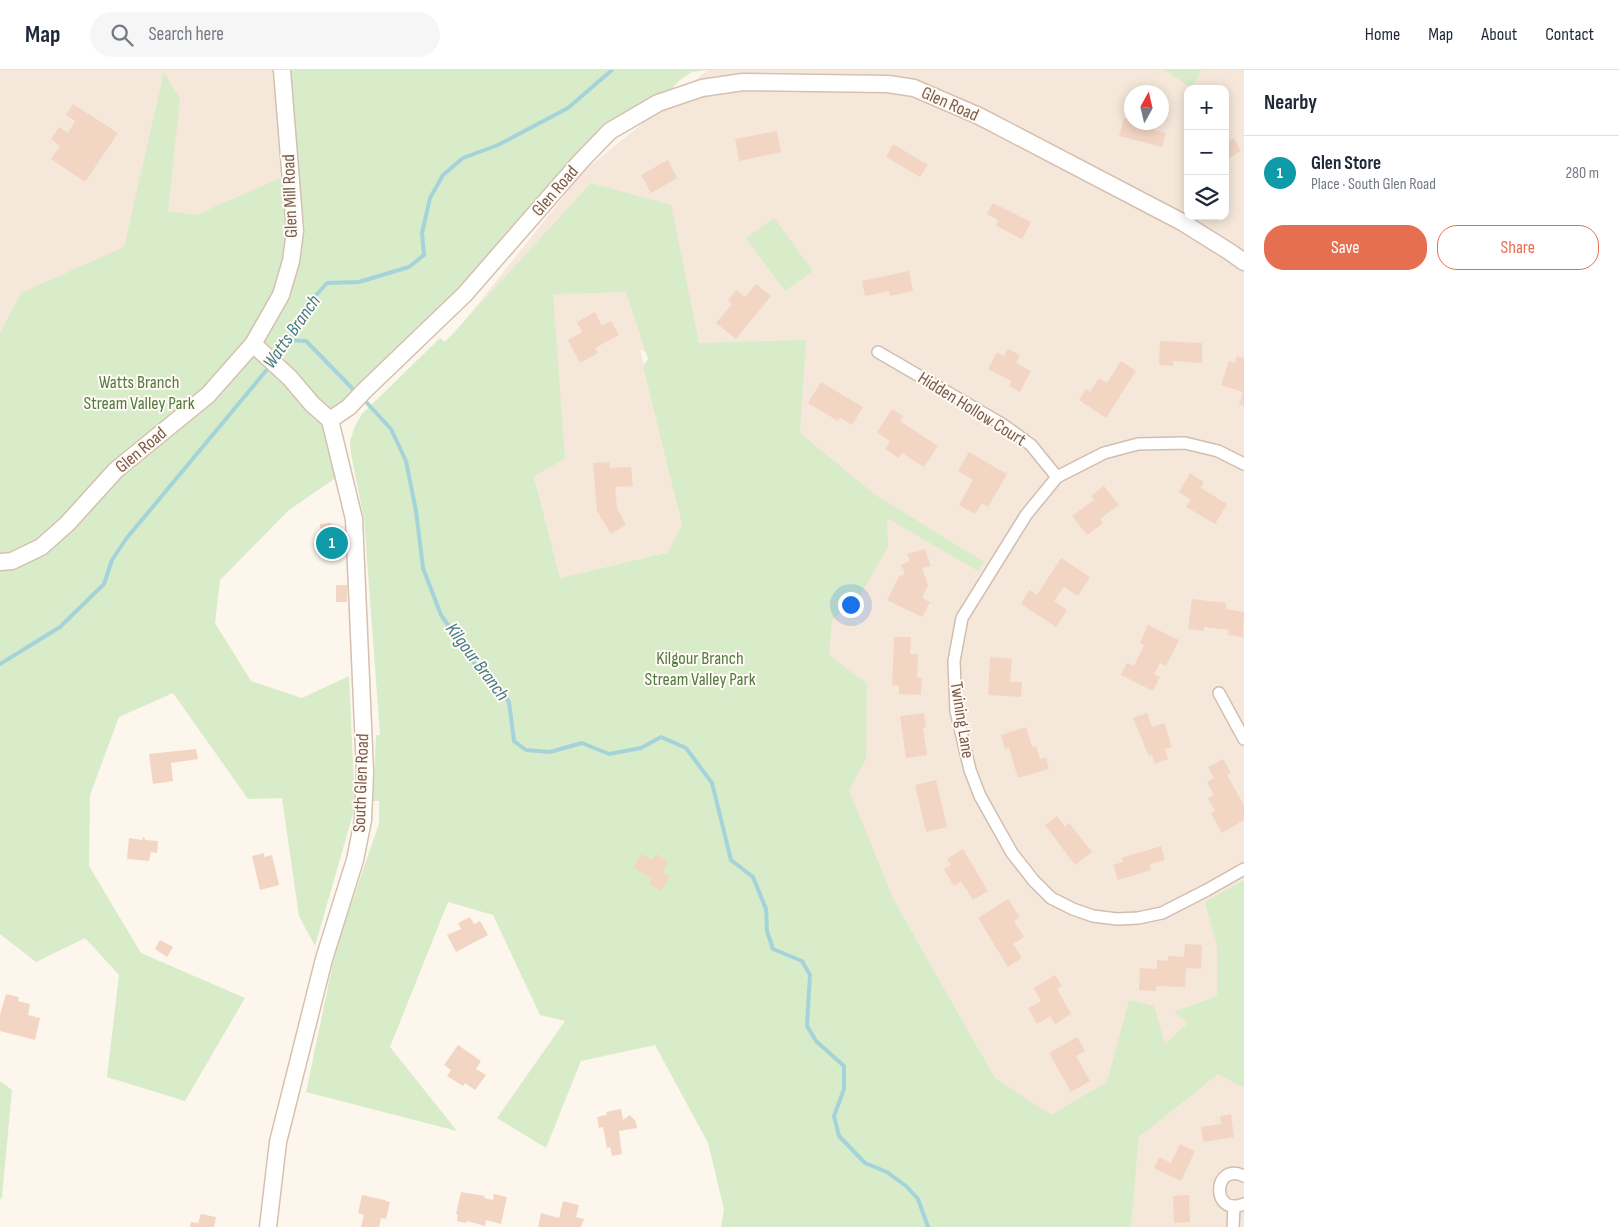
<!DOCTYPE html>
<meta charset="utf-8">
<style>
:root{--surface:#fff;--page:#f6f6f7;--text:#1f2937;--muted:#747a83;--line:#e0e1e3;--accent:#e76f51}
body{margin:0;font-family:"Sofia Sans Condensed",sans-serif;background:var(--page);color:var(--text)}
.controls{position:absolute;right:15px;top:15px;display:grid;overflow:hidden;border-radius:10px;box-shadow:0 2px 12px #0003}
.controls button{width:45px;height:45px;display:grid;place-items:center;padding:0;border:0;border-bottom:1px solid var(--line);background:var(--surface);color:var(--text);font:25px sans-serif}
.compass{position:absolute;left:1124px;top:15px;width:45px;height:45px;border-radius:50%;background:var(--surface);box-shadow:0 2px 12px #0003;rotate:8deg}
.you{position:absolute;left:850px;top:534px;width:18px;height:18px;margin:-12px;border:4px solid #fff;border-radius:50%;background:#1a73e8;box-shadow:0 0 0 8px #1a73e833}
.badge{display:grid;place-items:center;width:32px;height:32px;border-radius:50%;background:var(--accent);color:#fff;font-size:16px;font-weight:700}
.pin{position:absolute;translate:-50% -50%;border:2px solid #fff;box-shadow:0 1px 5px #0006}
.list{margin:0;padding:0;list-style:none}
h2{display:flex;justify-content:space-between;align-items:center;height:65px;margin:0;padding:0 20px;font-size:21px}
h2 small{font-size:16px;font-weight:400;color:var(--muted)}
.list li{display:grid;grid-template-columns:32px 1fr auto;gap:15px;align-items:center;box-sizing:border-box;height:75px;padding:0 20px;border-top:1px solid var(--line)}
.list b{display:block;font-size:19px;white-space:nowrap}
.list p{margin:0;font-size:16px;white-space:nowrap;color:var(--muted)}
.list em{font-size:16px;font-style:normal;color:var(--muted)}
.actions{display:flex;gap:10px;padding:15px 20px}
.actions a{flex:1;padding:11px 0;border:1px solid var(--accent);border-radius:20px;text-align:center;font-size:18px;color:var(--accent)}
.actions .main{background:var(--accent);color:#fff}
.icon{flex:none;width:28px;height:28px;fill:none;stroke:currentColor;stroke-width:2;stroke-linecap:round;stroke-linejoin:round}
.map{position:relative;flex:none;width:1244px;height:1157px;overflow:hidden}
header{display:flex;align-items:center;gap:30px;box-sizing:border-box;height:70px;padding:0 25px;background:var(--surface);border-bottom:1px solid var(--line)}
header strong{font-size:24px}
nav{display:flex;gap:28px;margin-inline-start:auto;font-size:18px}
.search{width:350px;height:45px;background:var(--page);display:flex;align-items:center;gap:12px;box-sizing:border-box;padding:0 18px;border-radius:28px;color:var(--muted);font-size:19px}
main{display:flex}
aside{flex:1;background:var(--surface)}
.map>svg:first-child{display:block}
</style>
<header>
<strong>Map</strong>
<div class="search"><svg class="icon" aria-label="search" viewBox="0 0 24 24"><circle cx="10" cy="10" r="6"/><path d="M15 15l6 6"/></svg>Search here</div>
<nav><a>Home</a><a>Map</a><a>About</a><a>Contact</a></nav>
</header>
<main>
<div class="map">
<svg width="1244" height="1157" viewBox="0 0 1244 1157">
<rect width="100%" height="100%" fill="#fdf6ec"/>
<g fill="#f5e8da" fill-rule="evenodd">
<polygon points="0,0 286,0 298,101 0,263"/>
<path d="M708,0h462l21,18 11,-18h42v810l-26,15 -1,101 -91,85 -97,57 -149,-263 -68,-159 21,-110 55,-103 -248,-154 47,198 -127,31 -41,-162 -73,-72 138,-173zM1188,19h37v127h-37zM1132,22h30v30h-30z"/>
<polygon points="1218,1003 1244,1018 1244,1157 1131,1157 1139,1067"/>
</g>
<g fill="#d8ecc9" fill-rule="evenodd">
<polygon points="286,0 707,0 692,2 680,10 658,33 610,61 492,194 330,350 343,403 289,440 220,510 215,553 251,611 302,628 349,606 355,737 315,876 299,846 282,728 248,729 173,623 119,647 90,725 89,796 141,883 245,928 185,1031 107,1007 119,905 85,868 36,892 0,864 0,263 21,223 124,177 164,2 180,29 168,141 196,145 290,104"/>
<polygon points="1165,0 1202,0 1191,18"/>
<path d="M591,113l80,22 28,138 107,-3 -6,93 74,61 110,68 -6,9 -91,-53 1,29 -29,50 -27,23 -3,35 38,29 -1,75 -17,31 44,108 102,180 56,37 56,-33 22,-82 25,6 11,38 23,-21 -14,-11 43,-16v-50l-12,-44 39,-22v208l-26,-14 -79,63 -8,90h-410l3,-18 -16,-66 -53,-98 -74,16 -35,87 -49,-30 68,-97 -25,-6 -47,-100 -45,-13 -58,145 67,84 -151,-39 31,-148 42,-120v-23h-6l3,-66h4l-16,-216 -13,-65 -1,-13 5,-15 7,-12 78,-76 5,4zM626,222l22,67 -5,7 39,159 -14,27 -108,26 -26,-102 31,-17 -12,-165z"/>
<polygon points="774,148 813,201 785,221 746,168"/>
<polygon points="0,1011 12,1020 2,1127 0,1130"/>
</g>
<g fill="none" stroke-linecap="round" stroke-linejoin="round">
<g stroke="#a5d3da" stroke-width="4">
<polyline points="288,270 306,271 352,318"/>
<polyline points="276,288 285,278 310,232 327,213 359,212 409,197 424,185 422,163 430,128 443,105 463,88 498,75 568,38 612,0"/>
<polyline points="367,333 391,359 406,391 416,441 423,498 441,545 479,600 503,623 509,632 514,671 526,680 550,682 582,673 609,684 641,678 661,667 686,678 712,713 731,790 753,807 766,839 767,861 773,879 802,891 810,905 807,956 816,971 844,996 844,1019 834,1046 839,1066 865,1093 887,1102 906,1116 918,1129 928,1157"/>
<polyline points="0,594 60,557 104,514 112,490 126,469 270,296"/>
</g>
</g>
<g fill="#f3d5c3">
<polygon points="73,34 118,63 85,112 51,89 60,76 51,69 59,57 68,63 75,51 66,45"/>
<polygon points="1124,48 1132,50 1132,52 1142,52 1156,56 1154,60 1166,63 1162,77 1119,66"/>
<polygon points="777,61 781,82 739,91 735,69"/>
<polygon points="1234,68 1241,81 1225,90 1225,73"/>
<polygon points="893,74 928,95 920,107 886,87"/>
<polygon points="668,90 677,108 651,123 641,105"/>
<polygon points="993,133 1031,152 1022,169 996,156 998,150 987,144"/>
<polygon points="909,201 913,221 890,226 889,221 865,226 862,211"/>
<polygon points="756,214 771,226 736,269 716,253 732,234 728,230 736,220 745,227"/>
<polygon points="595,242 602,256 611,251 619,265 595,278 598,283 580,293 568,270 582,262 577,252"/>
<polygon points="1160,271 1202,273 1202,293 1173,291 1173,296 1159,295"/>
<polygon points="1008,279 1020,285 1016,293 1031,301 1020,322 1009,316 1011,311 988,299 997,282 1004,286"/>
<polygon points="1237,286 1244,288 1244,336 1239,334 1243,322 1221,315 1229,291 1235,293"/>
<polygon points="1121,291 1136,301 1106,348 1079,330 1086,319 1090,322 1099,308 1107,313"/>
<polygon points="821,312 863,337 852,355 840,348 838,351 808,333"/>
<polygon points="892,339 903,346 900,351 938,376 924,397 902,383 899,388 885,379 890,371 877,362"/>
<polygon points="969,382 1007,404 988,437 982,433 975,444 959,435 973,410 958,401"/>
<polygon points="609,392 610,398 631,397 633,416 615,417 617,438 626,455 611,464 597,441 593,393"/>
<polygon points="1190,403 1204,412 1201,418 1227,434 1215,454 1186,437 1191,430 1179,422"/>
<polygon points="1104,416 1119,435 1100,449 1103,453 1087,465 1072,446 1094,430 1091,426"/>
<polygon points="331,453 332,459 341,458 344,486 324,488 320,454"/>
<polygon points="925,479 931,496 922,498 928,515 922,528 930,532 922,547 887,530 899,506 905,504 901,495 910,491 907,484"/>
<polygon points="1061,488 1090,507 1078,526 1064,517 1054,531 1067,540 1056,557 1021,534 1029,520 1037,525"/>
<rect x="336" y="515" width="11" height="17"/>
<polygon points="1192,529 1226,533 1226,539 1244,542 1243,567 1228,565 1229,560 1204,557 1204,561 1188,559"/>
<polygon points="1148,555 1179,570 1166,596 1160,593 1154,604 1160,607 1153,621 1121,605 1127,593 1134,596 1144,575 1140,573"/>
<polygon points="894,567 911,567 910,584 918,584 917,607 922,608 921,625 899,624 899,616 892,615"/>
<polygon points="990,587 1012,589 1010,612 1022,612 1021,627 988,625"/>
<polygon points="924,643 926,658 923,658 927,685 906,688 900,646"/>
<polygon points="1147,643 1152,657 1164,653 1172,677 1165,679 1168,689 1155,694 1152,685 1149,686 1133,648"/>
<polygon points="1026,657 1032,677 1036,676 1040,689 1046,687 1049,699 1018,708 1009,678 1005,679 1001,665"/>
<polygon points="196,679 198,689 171,693 173,711 153,714 149,684"/>
<polygon points="1223,689 1231,703 1227,705 1244,735 1244,750 1222,763 1211,743 1215,741 1208,728 1214,725 1207,712 1214,708 1208,697"/>
<polygon points="936,710 947,757 926,762 915,715"/>
<polygon points="1057,746 1065,757 1069,753 1092,782 1075,795 1045,755"/>
<polygon points="143,767 145,768 145,770 158,771 157,783 151,782 149,791 127,789 129,768 142,770"/>
<polygon points="1161,776 1165,790 1150,794 1151,800 1118,810 1113,795 1123,792 1121,788"/>
<polygon points="963,779 988,821 973,830 961,811 954,816 944,799 951,795 947,789"/>
<polygon points="264,783 264,787 272,785 279,815 260,820 252,786"/>
<polygon points="641,784 652,790 656,784 668,791 662,802 670,807 661,821 649,814 652,809 633,797"/>
<polygon points="1008,829 1020,847 1014,851 1024,867 1013,874 1022,888 1008,897 978,848"/>
<polygon points="470,847 474,854 480,851 488,865 456,882 447,865 461,859 458,853"/>
<polygon points="160,870 173,877 167,887 155,879"/>
<polygon points="1185,874 1202,875 1201,899 1186,898 1185,917 1156,916 1156,921 1139,920 1140,898 1157,899 1157,890 1168,891 1168,886 1184,887"/>
<polygon points="1055,905 1062,916 1057,919 1071,944 1055,954 1050,946 1037,954 1028,938 1041,931 1034,918"/>
<polygon points="6,924 19,927 18,931 30,934 28,945 40,948 35,970 0,961 0,945"/>
<polygon points="1077,967 1085,981 1076,986 1090,1011 1071,1022 1049,983"/>
<polygon points="458,975 481,991 476,999 486,1005 475,1020 465,1013 463,1016 447,1006 451,1000 444,995"/>
<polygon points="621,1039 623,1050 630,1045 636,1052 637,1058 619,1061 622,1084 612,1086 610,1077 607,1078 603,1057 599,1058 597,1047 607,1045 606,1042"/>
<polygon points="1231,1044 1234,1067 1203,1072 1201,1057 1221,1054 1220,1046"/>
<polygon points="1180,1074 1195,1081 1181,1111 1154,1098 1159,1087 1171,1093"/>
<polygon points="461,1122 485,1126 484,1128 493,1130 494,1124 507,1127 501,1154 486,1150 485,1156 467,1151 466,1153 457,1151 458,1144 456,1144"/>
<polygon points="362,1125 385,1130 385,1131 390,1132 386,1149 381,1148 379,1157 361,1157 364,1145 358,1143"/>
<polygon points="1189,1125 1190,1152 1174,1153 1173,1126"/>
<polygon points="563,1131 579,1135 576,1147 584,1149 581,1157 538,1157 541,1143 559,1148"/>
<polygon points="201,1144 216,1147 214,1157 190,1157 191,1152 198,1153"/>
</g>
<g fill="none" stroke-linecap="round" stroke-linejoin="round">
<g stroke="#d1beb0" stroke-width="14">
<g id="street">
<polyline points="878,282 1002,354 1031,375 1057,407"/>
<polyline points="1244,394 1218,381 1185,373 1138,374 1104,383 1057,407 1026,445 962,548 954,591 956,641 970,700 980,726 1012,783 1034,811 1051,828 1073,839 1093,846 1117,849 1138,848 1162,843 1207,820 1244,799"/>
<polyline points="1219,623 1244,669"/>
<path d="M1244,1106c-32,-15 -33,42 0,28"/>
<polyline points="1233,1157 1234,1136"/>
</g>
</g>
<g stroke="#d6c0b0" stroke-width="19">
<g id="secondary">
<polyline points="253,274 290,308 312,334 330,350"/>
<polyline points="330,350 349,337 363,322 465,224 581,91 610,61 658,33 702,18 743,12 888,14 914,18 979,46 1182,152 1230,182 1244,192"/>
<polyline points="0,492 12,491 41,477 67,454 116,400 208,325 253,274 281,225 291,191 295,161 282,0"/>
<polyline points="268,1157 278,1072 324,889 355,790 363,750 365,702 354,449 330,350"/>
</g>
</g>
<use href="#street" stroke="#fff" stroke-width="11"/>
<use href="#secondary" stroke="#fff" stroke-width="16"/>
</g>
<g text-anchor="middle" dominant-baseline="central" stroke-width="4" stroke-linejoin="round" paint-order="stroke">
<g font-size="18" fill="#7a5c4d" stroke="#fffaf3">
<text transform="translate(950 34) rotate(24)">Glen Road</text>
<text transform="translate(555 121) rotate(-49)">Glen Road</text>
<text transform="translate(290 126) rotate(-92)">Glen Mill Road</text>
<text transform="translate(972 339) rotate(32)">Hidden Hollow Court</text>
<text transform="translate(141 380) rotate(-40)">Glen Road</text>
<text transform="translate(962 650) rotate(81)">Twining Lane</text>
<text transform="translate(361 713) rotate(-88)">South Glen Road</text>
</g>
<g font-size="18" fill="#537a41" stroke="#fffaf3">
<text x="139" y="312">Watts Branch<tspan x="139" dy="21">Stream Valley Park</tspan></text>
<text x="700" y="588">Kilgour Branch<tspan x="700" dy="21">Stream Valley Park</tspan></text>
</g>
<g font-size="19" font-style="italic" fill="#437c86" stroke="#fffaf3">
<text transform="translate(292 262) rotate(-55)">Watts Branch</text>
<text transform="translate(477 592) rotate(53)">Kilgour Branch</text>
</g>
</g>
</svg>
<div class="controls">
<button>+</button>
<button>−</button>
<button><svg class="icon" aria-label="layers" viewBox="0 0 24 24"><path d="M12 4l9 5-9 5-9-5zM3 14l9 5 9-5"/></svg></button>
</div>
<svg class="compass" viewBox="-18 -18 36 36"><path d="M0-13l5 13h-10z" fill="#e53935"/><path d="M0 13l5-13h-10z" fill="#747a83"/></svg>
<div class="you"></div>
<div class="pin badge" style="left:332px;top:473px;background:#0f9aa8">1</div>
</div>
<aside>
<h2>Nearby<small></small></h2>
<ul class="list">
<li><span class="badge" style="background:#0f9aa8">1</span><div><b>Glen Store</b><p>Place · South Glen Road</p></div><em>280 m</em></li>
</ul>
<div class="actions"><a class="main">Save</a><a>Share</a></div>
</aside>
</main>
